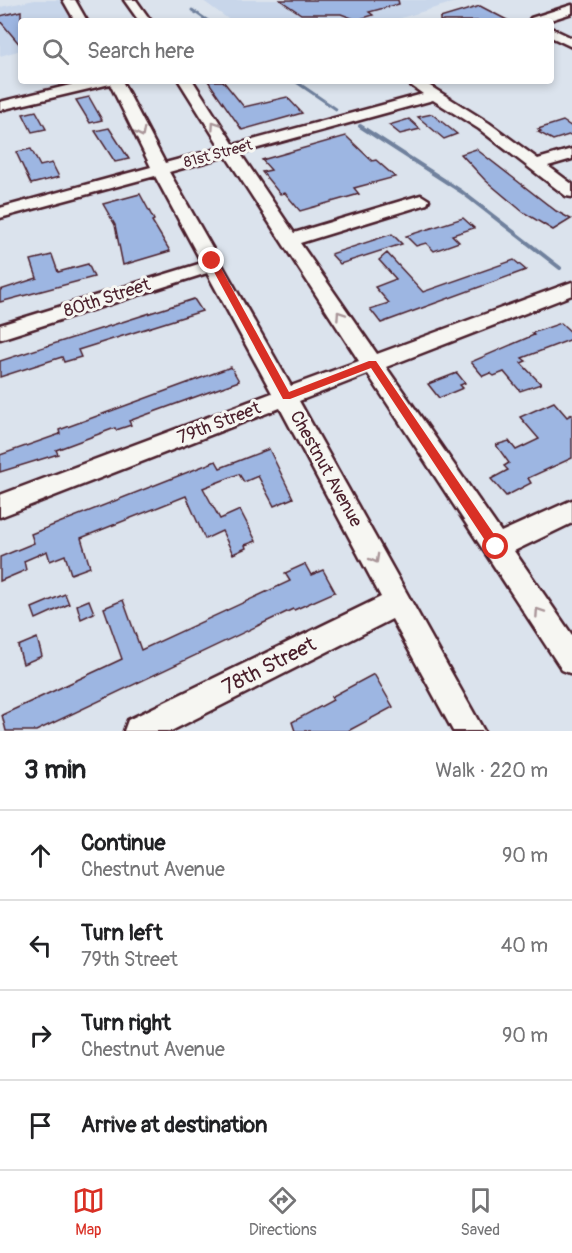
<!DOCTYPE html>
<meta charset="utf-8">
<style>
:root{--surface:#fff;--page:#f2f2f2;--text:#202124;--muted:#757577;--line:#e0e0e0;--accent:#d93025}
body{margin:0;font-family:Pangolin,sans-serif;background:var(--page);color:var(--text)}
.stop{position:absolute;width:18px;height:18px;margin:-14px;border:4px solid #d93025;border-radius:50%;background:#fff}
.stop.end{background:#d93025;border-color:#fff;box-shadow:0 2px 6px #0008}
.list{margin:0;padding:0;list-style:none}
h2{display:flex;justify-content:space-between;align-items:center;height:78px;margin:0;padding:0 24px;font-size:26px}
h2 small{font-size:20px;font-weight:400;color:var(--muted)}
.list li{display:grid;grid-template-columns:39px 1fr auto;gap:18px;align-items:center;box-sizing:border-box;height:90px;padding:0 24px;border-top:2px solid var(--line)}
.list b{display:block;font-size:22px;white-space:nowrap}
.list p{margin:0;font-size:20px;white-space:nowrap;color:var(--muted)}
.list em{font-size:20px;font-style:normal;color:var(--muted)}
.icon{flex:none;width:33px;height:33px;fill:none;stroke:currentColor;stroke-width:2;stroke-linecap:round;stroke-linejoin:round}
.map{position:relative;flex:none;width:572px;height:731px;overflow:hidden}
.search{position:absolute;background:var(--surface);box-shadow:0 3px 9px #0003;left:18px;right:18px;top:18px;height:66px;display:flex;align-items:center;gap:15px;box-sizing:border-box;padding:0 21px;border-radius:6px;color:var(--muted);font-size:22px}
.sheet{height:438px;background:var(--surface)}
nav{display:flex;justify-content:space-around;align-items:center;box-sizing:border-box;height:84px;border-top:2px solid var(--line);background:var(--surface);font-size:16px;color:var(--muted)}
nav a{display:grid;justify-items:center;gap:3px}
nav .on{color:var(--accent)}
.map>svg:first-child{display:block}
</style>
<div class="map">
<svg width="572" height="731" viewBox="0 0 572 731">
<rect width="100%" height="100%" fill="#dbe3ed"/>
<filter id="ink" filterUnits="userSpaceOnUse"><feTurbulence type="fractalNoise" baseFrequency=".0167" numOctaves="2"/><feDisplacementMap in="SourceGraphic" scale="12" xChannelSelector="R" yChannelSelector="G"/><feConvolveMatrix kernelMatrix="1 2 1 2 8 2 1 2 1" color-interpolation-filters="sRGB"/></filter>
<g filter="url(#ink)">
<g fill="#c8d6ea">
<polygon points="35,0 60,0 72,21 21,21 21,50 0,56 0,7"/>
<polygon points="202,0 488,0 458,1 391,21 231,21"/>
</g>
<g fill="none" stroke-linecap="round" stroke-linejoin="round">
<g stroke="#70819d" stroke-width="3">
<polyline points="192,10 208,21"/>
<polyline points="295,81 336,109"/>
</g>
<polyline stroke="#70819d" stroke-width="4" points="360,126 462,192 560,268"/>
</g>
<g fill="#9db6e2" stroke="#4a1f2b" stroke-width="1.5">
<polygon points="280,0 398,0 399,4 369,12 373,15 357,20 341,14 301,14"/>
<polygon points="480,6 509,21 440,21 440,18"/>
<polygon points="21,11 21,46 0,21 0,16"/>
<polygon points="208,81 223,81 244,107 287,97 302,113 242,130"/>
<polygon points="89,97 102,120 90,123 76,100"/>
<polygon points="36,111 46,129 32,132 23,114"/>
<polygon points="432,114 457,134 444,139 418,117"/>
<polygon points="409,119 420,129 400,134 389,125"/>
<polygon points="563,121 572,127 572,134 553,140 538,132 541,131 538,129"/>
<polygon points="109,128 129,159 115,162 95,131"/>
<polygon points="346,136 372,161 376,160 395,177 354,188 359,194 300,211 285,193 280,194 262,172 271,170 262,160"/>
<polygon points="31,149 40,166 52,163 59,177 31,184 16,152"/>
<polygon points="476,149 556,211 571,219 553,230 523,212 485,180 461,154"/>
<polygon points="140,194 154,220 152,221 170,251 123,265 115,225 103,204"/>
<polygon points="463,218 474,228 452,235 459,242 434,251 426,243 416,246 406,236"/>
<polygon points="392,234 402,244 340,264 331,254"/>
<polygon points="387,253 423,292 514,260 526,270 381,323 370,309 389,303 375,287 396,279 379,260"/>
<polygon points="52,255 58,272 88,264 94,277 0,302 0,290 37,278 31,260"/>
<polygon points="194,299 202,311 78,350 81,357 64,362 62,357 0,377 0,361"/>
<polygon points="561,323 572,333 572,339 522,358 526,361 521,363 541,384 520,391 504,372 494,376 490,373 483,376 471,362 534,335 532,333"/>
<polygon points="231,367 239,381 129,421 131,425 116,430 115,428 56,450 58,454 0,472 0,455 60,434 59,430"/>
<polygon points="457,373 465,383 460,385 463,388 439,398 428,384"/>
<polygon points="554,402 567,417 572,414 572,458 528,478 531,483 506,496 491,479 508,470 504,466 509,463 496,445 509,441 516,450 539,439 520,417"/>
<polygon points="269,449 293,498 274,506 258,476 244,482 239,474 203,488 220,519 240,510 256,541 245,545 246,548 233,554 222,531 205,539 186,496 81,538 90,567 71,574 65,555 50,561 47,551 24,561 26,570 0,581 0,557 34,543 31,534 216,461 220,468"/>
<polygon points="305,564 311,575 323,570 335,592 294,610 293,609 36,731 6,731 2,715 122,659 104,608 123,600 141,650 290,581 285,573"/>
<polygon points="65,594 69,604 36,619 32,608"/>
<polygon points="89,600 94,613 81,619 77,605"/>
<polygon points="37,638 42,656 23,664 18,646"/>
<polygon points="374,674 393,707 348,731 295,731 292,722 333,700 331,697"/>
</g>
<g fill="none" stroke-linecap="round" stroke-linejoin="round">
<g stroke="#4a1f2b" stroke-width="5">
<g id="minor">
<polygon points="63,0 75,0 87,21 75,21"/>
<polygon points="124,0 136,0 151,21 139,21"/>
<polygon points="572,5 572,13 547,21 529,21 531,18"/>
<polygon points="551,28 572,38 572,47 551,37"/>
<path d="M87,81h35l43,82 56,-15 -42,-67h14l41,64 189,-51 -18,-13h17l67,42 49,36 34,-10v10l-24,7 24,18v13l-6,-1 -87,-67 -46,-29 -193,53 54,80 127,-38 8,5 -2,4 -127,39 77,111 195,-72v13l-186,72 115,165 71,-32v23l-58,28 58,84v39l-10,-4 -194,-296 -69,27 185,330h-31l-61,-112 -221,112h-47l4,-11 253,-123 -101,-189 -280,109v-22l272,-102 -65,-120 -207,66v-14l202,-62 -47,-87 -155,42v-10l151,-41 -41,-83 -110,26v-8zM226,156l133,205 -68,25 -122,-214z"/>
</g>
</g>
<use href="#minor" fill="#f6f6f2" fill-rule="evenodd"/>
</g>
<defs><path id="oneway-chevron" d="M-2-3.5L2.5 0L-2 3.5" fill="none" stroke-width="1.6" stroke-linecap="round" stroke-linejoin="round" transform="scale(1.5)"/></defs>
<g stroke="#a99598">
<use href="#oneway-chevron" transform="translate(215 125) rotate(-124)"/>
<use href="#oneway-chevron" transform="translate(141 133) rotate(63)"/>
<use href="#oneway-chevron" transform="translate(340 315) rotate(-124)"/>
<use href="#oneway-chevron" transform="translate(375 559) rotate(61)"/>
<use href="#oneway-chevron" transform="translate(539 612) rotate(-124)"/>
</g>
</g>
<polygon fill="#d93025" points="209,259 217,261 289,392 369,361 376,361 500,543 500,551 492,551 371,368 290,399 283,399 208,261"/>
<g text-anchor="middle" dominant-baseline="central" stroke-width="6" stroke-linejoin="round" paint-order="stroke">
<g font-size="15" fill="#4a1f2b" stroke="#f6f6f2">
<text transform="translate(218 154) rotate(-15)">81st Street</text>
</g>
<g font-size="18" fill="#4a1f2b" stroke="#f6f6f2">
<text transform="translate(107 298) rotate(-18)">80th Street</text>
<text transform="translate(219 423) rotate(-21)">79th Street</text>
<text transform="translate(326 469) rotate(61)">Chestnut Avenue</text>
</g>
<g font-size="21" fill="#4a1f2b" stroke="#f6f6f2">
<text transform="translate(269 666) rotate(-27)">78th Street</text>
</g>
</g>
</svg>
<div class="stop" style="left:496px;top:547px"></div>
<div class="stop end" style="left:212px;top:261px"></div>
<div class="search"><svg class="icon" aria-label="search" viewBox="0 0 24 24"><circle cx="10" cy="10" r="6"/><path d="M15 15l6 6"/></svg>Search here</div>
</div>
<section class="sheet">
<h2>3 min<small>Walk · 220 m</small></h2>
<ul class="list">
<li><svg class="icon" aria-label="ahead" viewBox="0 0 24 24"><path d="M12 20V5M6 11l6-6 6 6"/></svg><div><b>Continue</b><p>Chestnut Avenue</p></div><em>90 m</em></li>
<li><svg class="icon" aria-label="left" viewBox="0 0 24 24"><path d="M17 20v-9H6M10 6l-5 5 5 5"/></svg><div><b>Turn left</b><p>79th Street</p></div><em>40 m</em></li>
<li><svg class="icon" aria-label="right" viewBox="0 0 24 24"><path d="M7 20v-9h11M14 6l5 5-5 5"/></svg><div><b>Turn right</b><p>Chestnut Avenue</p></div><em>90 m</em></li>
<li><svg class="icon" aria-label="arrive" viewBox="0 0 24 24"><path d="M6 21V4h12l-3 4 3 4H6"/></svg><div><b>Arrive at destination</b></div></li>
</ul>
</section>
<nav>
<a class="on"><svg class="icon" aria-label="map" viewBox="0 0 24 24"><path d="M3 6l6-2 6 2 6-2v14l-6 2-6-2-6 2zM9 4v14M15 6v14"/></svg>Map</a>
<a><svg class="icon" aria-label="directions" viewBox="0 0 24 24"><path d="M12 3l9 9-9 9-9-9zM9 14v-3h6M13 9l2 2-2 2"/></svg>Directions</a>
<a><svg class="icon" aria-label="saved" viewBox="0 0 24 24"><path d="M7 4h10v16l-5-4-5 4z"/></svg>Saved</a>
</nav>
